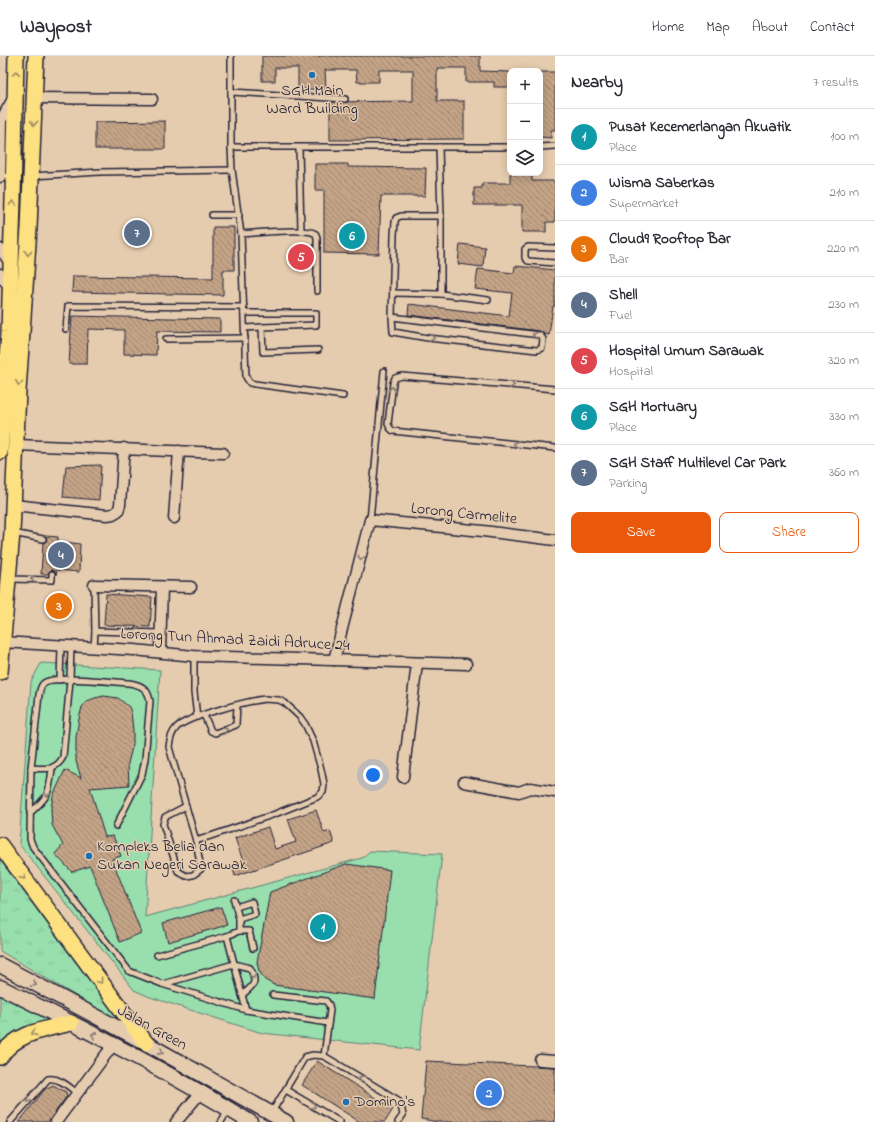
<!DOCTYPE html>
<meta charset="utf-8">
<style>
:root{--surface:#fff;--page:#f7f7f7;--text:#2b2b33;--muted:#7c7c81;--line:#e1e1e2;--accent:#ea580c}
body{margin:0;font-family:"Indie Flower",sans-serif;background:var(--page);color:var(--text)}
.controls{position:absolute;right:12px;top:12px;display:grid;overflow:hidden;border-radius:8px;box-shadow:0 2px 10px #0003}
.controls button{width:36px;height:36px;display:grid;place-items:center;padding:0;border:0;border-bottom:1px solid var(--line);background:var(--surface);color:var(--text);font:20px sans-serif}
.you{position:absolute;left:373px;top:719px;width:14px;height:14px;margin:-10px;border:3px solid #fff;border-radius:50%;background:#1a73e8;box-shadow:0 0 0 6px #1a73e833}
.badge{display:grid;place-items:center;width:26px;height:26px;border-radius:50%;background:var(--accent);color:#fff;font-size:13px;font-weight:700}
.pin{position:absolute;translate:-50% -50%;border:2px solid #fff;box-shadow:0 1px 4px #0006}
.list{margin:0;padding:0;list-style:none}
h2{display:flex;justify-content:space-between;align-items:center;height:52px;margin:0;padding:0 16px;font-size:17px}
h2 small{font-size:13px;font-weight:400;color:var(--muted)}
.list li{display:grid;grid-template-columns:26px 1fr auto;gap:12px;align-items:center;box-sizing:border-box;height:56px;padding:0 16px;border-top:1px solid var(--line)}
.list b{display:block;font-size:15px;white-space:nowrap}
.list p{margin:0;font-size:13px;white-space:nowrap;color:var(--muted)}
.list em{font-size:13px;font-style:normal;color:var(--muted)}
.actions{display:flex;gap:8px;padding:12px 16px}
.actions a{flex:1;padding:9px 0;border:1px solid var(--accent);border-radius:8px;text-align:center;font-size:14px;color:var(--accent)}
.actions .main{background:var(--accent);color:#fff}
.icon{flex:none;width:22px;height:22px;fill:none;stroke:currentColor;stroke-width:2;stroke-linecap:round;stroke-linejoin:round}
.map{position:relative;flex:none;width:555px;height:1066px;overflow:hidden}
header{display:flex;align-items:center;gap:24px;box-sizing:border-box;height:56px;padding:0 20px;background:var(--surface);border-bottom:1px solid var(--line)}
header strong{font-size:19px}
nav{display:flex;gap:22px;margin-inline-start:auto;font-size:14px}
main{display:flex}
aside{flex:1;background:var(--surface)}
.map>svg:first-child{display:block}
</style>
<header>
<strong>Waypost</strong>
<nav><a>Home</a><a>Map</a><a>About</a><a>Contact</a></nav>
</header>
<main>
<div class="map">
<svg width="555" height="1066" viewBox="0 0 555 1066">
<defs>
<pattern id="grass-tufts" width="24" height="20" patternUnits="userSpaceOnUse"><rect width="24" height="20" fill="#98dfad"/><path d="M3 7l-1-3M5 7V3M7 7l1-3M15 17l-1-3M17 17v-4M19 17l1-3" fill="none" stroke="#83bf96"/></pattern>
<pattern id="building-back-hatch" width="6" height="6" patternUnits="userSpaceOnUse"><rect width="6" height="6" fill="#c4a486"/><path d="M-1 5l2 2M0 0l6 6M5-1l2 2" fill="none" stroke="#9f856f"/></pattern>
</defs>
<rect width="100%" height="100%" fill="#e6ccae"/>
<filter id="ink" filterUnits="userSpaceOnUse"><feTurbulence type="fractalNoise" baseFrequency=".025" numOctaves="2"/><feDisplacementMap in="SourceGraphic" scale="8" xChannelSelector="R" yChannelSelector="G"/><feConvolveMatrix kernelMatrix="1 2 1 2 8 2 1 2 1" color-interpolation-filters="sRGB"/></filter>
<g filter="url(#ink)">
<g fill="url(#grass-tufts)" stroke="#5d8074">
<polygon points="0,803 123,968 0,895"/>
<polygon points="0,940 48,963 7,981 0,990"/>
</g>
<polygon fill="#98dfad" stroke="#5d8074" points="41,607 160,614 145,861 362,802 370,795 442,798 419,994 262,977 150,941 134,934 19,788 31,626"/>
<g fill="url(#building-back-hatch)" stroke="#22223b">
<polygon points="262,0 480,0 480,15 510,16 510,31 494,31 494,26 466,26 466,12 437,12 437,45 464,45 464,83 330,84 330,46 413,45 413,14 379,14 379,26 357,26 356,14 325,14 326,33 298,33 298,12 275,12 275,25 262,25"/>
<polygon points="540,16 555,16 555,74 551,74 551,82 540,81"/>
<polygon points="165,65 165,93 95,93 95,66"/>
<polygon points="315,108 348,108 348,111 426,112 425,140 381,140 379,198 324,197 324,134 315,134"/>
<polygon points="510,118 532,118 532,125 555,125 555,166 546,166 546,176 522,176 522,149 474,149 474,132 482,132 482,127 510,127"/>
<polygon points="213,171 234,171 234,214 223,214 223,239 72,236 73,220 213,222"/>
<polygon points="460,188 485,191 483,211 458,208"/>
<polygon points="515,210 555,214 555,250 553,250 549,279 544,278 540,275 408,259 409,248 509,260 512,237 475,233 478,213 514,217"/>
<polygon points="72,260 220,263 220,276 157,275 156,299 124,298 124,274 88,273 87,308 69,308"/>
<polygon points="101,409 99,444 63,441 66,410"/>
<polygon points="46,480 58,481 58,485 80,488 79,516 57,514 56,519 55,516 52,514 49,516 48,518 41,518 43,487 47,484"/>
<polygon points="106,538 152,541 150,571 104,569"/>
<polygon points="104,640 118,642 129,651 131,656 133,674 133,688 128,707 129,729 90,732 105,781 113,780 121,800 112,803 141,877 120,886 90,810 72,816 55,798 63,789 52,769 51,753 53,740 65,714 81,722 76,705 76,681 79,663 82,651 87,645 95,642"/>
<polygon points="316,754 324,777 330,775 334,787 235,820 232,809 243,805 235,782 268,771 275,793 296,786 288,763"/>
<polygon points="346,808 390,814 375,943 274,929 265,924 259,915 257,906 270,836"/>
<polygon points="221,851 227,869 168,886 163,867"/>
<polygon points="317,1005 393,1053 385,1066 360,1066 302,1029"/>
<polygon points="426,1005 555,1011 555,1066 433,1066 433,1065 421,1063"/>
<polygon points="53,1029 66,1036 67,1040 48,1066 19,1066 45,1033"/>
</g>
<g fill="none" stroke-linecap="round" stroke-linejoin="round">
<g stroke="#22223b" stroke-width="8">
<g id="service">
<polyline points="231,0 231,91 232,114 241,178 246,321 250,327 255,328 343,340"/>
<polyline points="231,36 345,43"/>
<polyline points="231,91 510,91"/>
<polyline points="439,91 441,160 441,238"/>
<polyline points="540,91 555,90"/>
<polyline points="299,92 301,175"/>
<polyline points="32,120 100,116 232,114"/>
<polyline points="212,159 239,159"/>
<path d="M241,178c13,-1 64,-6 73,-1 3,1 2,2 3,5v53"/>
<polyline points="555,192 528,191 525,193 525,202 528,205 555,207"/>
<polyline points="393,237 441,238 488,244"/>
<polyline points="244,257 316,257 316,269 262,271 263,296 318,294"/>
<polyline points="392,261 540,279 543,283 542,292 537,294 428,282 393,276 392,261 394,179 395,166 396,162 401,160 441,160"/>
<polyline points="245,272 262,271"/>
<polyline points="66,273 68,250 244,251"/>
<polyline points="166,283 245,282"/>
<polyline points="555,333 402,320 395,322 393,327 388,368 390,372 393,375 555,392"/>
<polyline points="370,464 384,315"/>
<polyline points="13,477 43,483"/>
<polyline points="10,523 52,524 52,518"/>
<polyline points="94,529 95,575 160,577"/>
<polyline points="94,592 95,575"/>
<polyline points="194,600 194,636 197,661"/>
<polyline points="60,624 61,590"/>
<path d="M265,643l14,1 6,3 15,14 5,7 8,17 8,28 3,15 -1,8 -6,5 -42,17 -79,27 -27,-94c1,-7 2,-14 8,-20 12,-11 71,-26 88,-28z"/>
<polyline points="204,659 211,675 215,677 236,669 237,649"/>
<path d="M31,712c14,1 25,3 32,-11l7,-77 1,-33"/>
<polyline points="186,750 165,761 163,768 178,815 186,820 193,819 201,813 196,785"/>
<path d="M30,757c19,-17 19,-19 22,-44"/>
<path d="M116,770l26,-52 3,-15 5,-58c-2,-13 -9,-16 -21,-18 -15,-1 -76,-8 -85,0 -4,3 -4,8 -5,12l-8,73 -1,71 3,8 96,124 33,13 84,26 82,13"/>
<polyline points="236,851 252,846 255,858 239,863"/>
<polyline points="239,875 249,875 253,892"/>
<polyline points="227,880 239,875 239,863 234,844"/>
<polyline points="157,899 227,880 246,954"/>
<path d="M163,928l71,-20 16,4c8,15 4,17 -8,27"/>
<polyline points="273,939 326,945 329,949 330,954 324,1000"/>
<polyline points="286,1034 340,1066"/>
<polyline points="272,1056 305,1001 313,999 324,1000 398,1044 401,1050 403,1059 398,1066"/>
<path d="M10,1066l38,-43c11,-2 21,8 29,14"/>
<polyline points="221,1066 228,1054"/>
</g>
</g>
<g stroke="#22223b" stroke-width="13">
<g id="minor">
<polyline points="35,42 152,43"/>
<polyline points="0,121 1,64 14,41"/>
<polyline points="0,193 11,208"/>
<polyline points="0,218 10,232"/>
<polyline points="16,389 223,397"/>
<polyline points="13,449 107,459 113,458 118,455 120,449 124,392"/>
<polyline points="174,462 179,395"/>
<polyline points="94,529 191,531"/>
<polyline points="3,586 134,594 194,600 466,608"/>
<polyline points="160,596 162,531"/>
<polyline points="334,604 370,464 483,475 555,484"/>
<polyline points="403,721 417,607"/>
<polyline points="464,726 519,736 530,732 555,736"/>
<polyline points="540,1004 555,1005"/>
<polyline points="56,1066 113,989"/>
<polyline points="176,1066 201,1036"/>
</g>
</g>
<g stroke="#22223b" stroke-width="17">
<g id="secondary">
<polyline points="0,909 146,987 286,1066"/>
<path d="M0,931c85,42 169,85 250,135"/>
</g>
</g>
<g stroke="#22223b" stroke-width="18">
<g id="primary">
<polyline points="0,396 9,276 13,144 16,0"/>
<polyline points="0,616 12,477 18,335 29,172 36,0"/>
<polyline points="0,789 146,987"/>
<path d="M0,1001c15,-24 46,-28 71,-34"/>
</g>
</g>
<use href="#service" stroke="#e6ccae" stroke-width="5"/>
<use href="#minor" stroke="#e6ccae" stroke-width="10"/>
<use href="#secondary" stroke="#e6ccae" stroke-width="14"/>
<use href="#primary" stroke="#fde080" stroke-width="15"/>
</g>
<defs><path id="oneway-chevron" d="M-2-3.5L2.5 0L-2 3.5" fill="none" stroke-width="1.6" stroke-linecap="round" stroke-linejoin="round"/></defs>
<g stroke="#9a8a61">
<use href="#oneway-chevron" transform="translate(16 17) rotate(-89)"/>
<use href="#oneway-chevron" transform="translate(34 67) rotate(93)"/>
<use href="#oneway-chevron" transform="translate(13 147) rotate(-88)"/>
<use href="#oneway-chevron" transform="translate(28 197) rotate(94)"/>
<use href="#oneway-chevron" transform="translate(19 327) rotate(94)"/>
<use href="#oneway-chevron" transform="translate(23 821) rotate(54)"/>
<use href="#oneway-chevron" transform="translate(100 925) rotate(54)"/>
<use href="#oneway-chevron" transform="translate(34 977) rotate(162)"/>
</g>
<g stroke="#847774">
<use href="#oneway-chevron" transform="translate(535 279) rotate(-168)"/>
<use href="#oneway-chevron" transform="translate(432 282) rotate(7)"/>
<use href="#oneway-chevron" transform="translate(512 329) rotate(5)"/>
<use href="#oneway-chevron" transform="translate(392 333) rotate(-84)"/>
<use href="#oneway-chevron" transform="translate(516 388) rotate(-174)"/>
<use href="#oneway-chevron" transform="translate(361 502) rotate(104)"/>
<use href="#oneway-chevron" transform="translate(33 523) rotate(-178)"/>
<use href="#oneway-chevron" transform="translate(225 674) rotate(-19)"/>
<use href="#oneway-chevron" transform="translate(47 738) rotate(111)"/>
<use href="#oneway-chevron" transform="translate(253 920) rotate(75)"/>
<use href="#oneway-chevron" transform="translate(34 928) rotate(28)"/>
<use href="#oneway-chevron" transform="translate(94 979) rotate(-152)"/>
<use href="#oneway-chevron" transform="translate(161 996) rotate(29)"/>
<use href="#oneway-chevron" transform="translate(361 1022) rotate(-149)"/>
<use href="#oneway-chevron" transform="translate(29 1044) rotate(131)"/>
<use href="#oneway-chevron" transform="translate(313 1050) rotate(31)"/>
</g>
</g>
<g fill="#1f6fb2" stroke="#e6ccae" stroke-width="1.5">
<circle cx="312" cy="19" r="4"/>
<circle cx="89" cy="800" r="4"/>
<circle cx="346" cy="1046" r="4"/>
</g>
<g text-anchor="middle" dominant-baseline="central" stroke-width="3" stroke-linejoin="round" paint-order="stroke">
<g font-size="16" fill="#22223b" stroke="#e6ccae" text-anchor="start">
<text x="312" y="35" text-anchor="middle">SGH Main<tspan x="312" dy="18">Ward Building</tspan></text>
<text x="97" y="791">Kompleks Belia dan<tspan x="97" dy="18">Sukan Negeri Sarawak</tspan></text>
<text x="354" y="1046">Domino's</text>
</g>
<g font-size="16" fill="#22223b" stroke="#e6ccae">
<text transform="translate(464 458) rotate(6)">Lorong Carmelite</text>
<text transform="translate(235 584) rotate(3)">Lorong Tun Ahmad Zaidi Adruce 24</text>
<text transform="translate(152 972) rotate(29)">Jalan Green</text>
</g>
</g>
</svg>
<div class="controls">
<button>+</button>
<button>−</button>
<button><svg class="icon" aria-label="layers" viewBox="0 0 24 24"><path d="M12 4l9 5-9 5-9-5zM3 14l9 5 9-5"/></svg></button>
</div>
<div class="you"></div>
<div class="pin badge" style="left:323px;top:871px;background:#0f9aa8">1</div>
<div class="pin badge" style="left:489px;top:1037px;background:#3f7fe0">2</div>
<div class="pin badge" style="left:59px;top:550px;background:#e8710a">3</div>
<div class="pin badge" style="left:61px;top:499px;background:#5c6f8a">4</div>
<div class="pin badge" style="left:301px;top:201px;background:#e0444e">5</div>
<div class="pin badge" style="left:352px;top:180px;background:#0f9aa8">6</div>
<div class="pin badge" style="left:137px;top:177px;background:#5c6f8a">7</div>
</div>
<aside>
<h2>Nearby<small>7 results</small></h2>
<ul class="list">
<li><span class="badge" style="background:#0f9aa8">1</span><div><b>Pusat Kecemerlangan Akuatik</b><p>Place</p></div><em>100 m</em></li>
<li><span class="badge" style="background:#3f7fe0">2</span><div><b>Wisma Saberkas</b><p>Supermarket</p></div><em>210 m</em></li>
<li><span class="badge" style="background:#e8710a">3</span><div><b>Cloud9 Rooftop Bar</b><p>Bar</p></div><em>220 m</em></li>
<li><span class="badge" style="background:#5c6f8a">4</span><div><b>Shell</b><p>Fuel</p></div><em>230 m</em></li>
<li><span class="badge" style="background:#e0444e">5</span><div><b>Hospital Umum Sarawak</b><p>Hospital</p></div><em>320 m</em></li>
<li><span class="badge" style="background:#0f9aa8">6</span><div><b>SGH Mortuary</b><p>Place</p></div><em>330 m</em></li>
<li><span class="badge" style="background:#5c6f8a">7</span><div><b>SGH Staff Multilevel Car Park</b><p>Parking</p></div><em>360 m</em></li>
</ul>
<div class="actions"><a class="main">Save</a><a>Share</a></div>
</aside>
</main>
